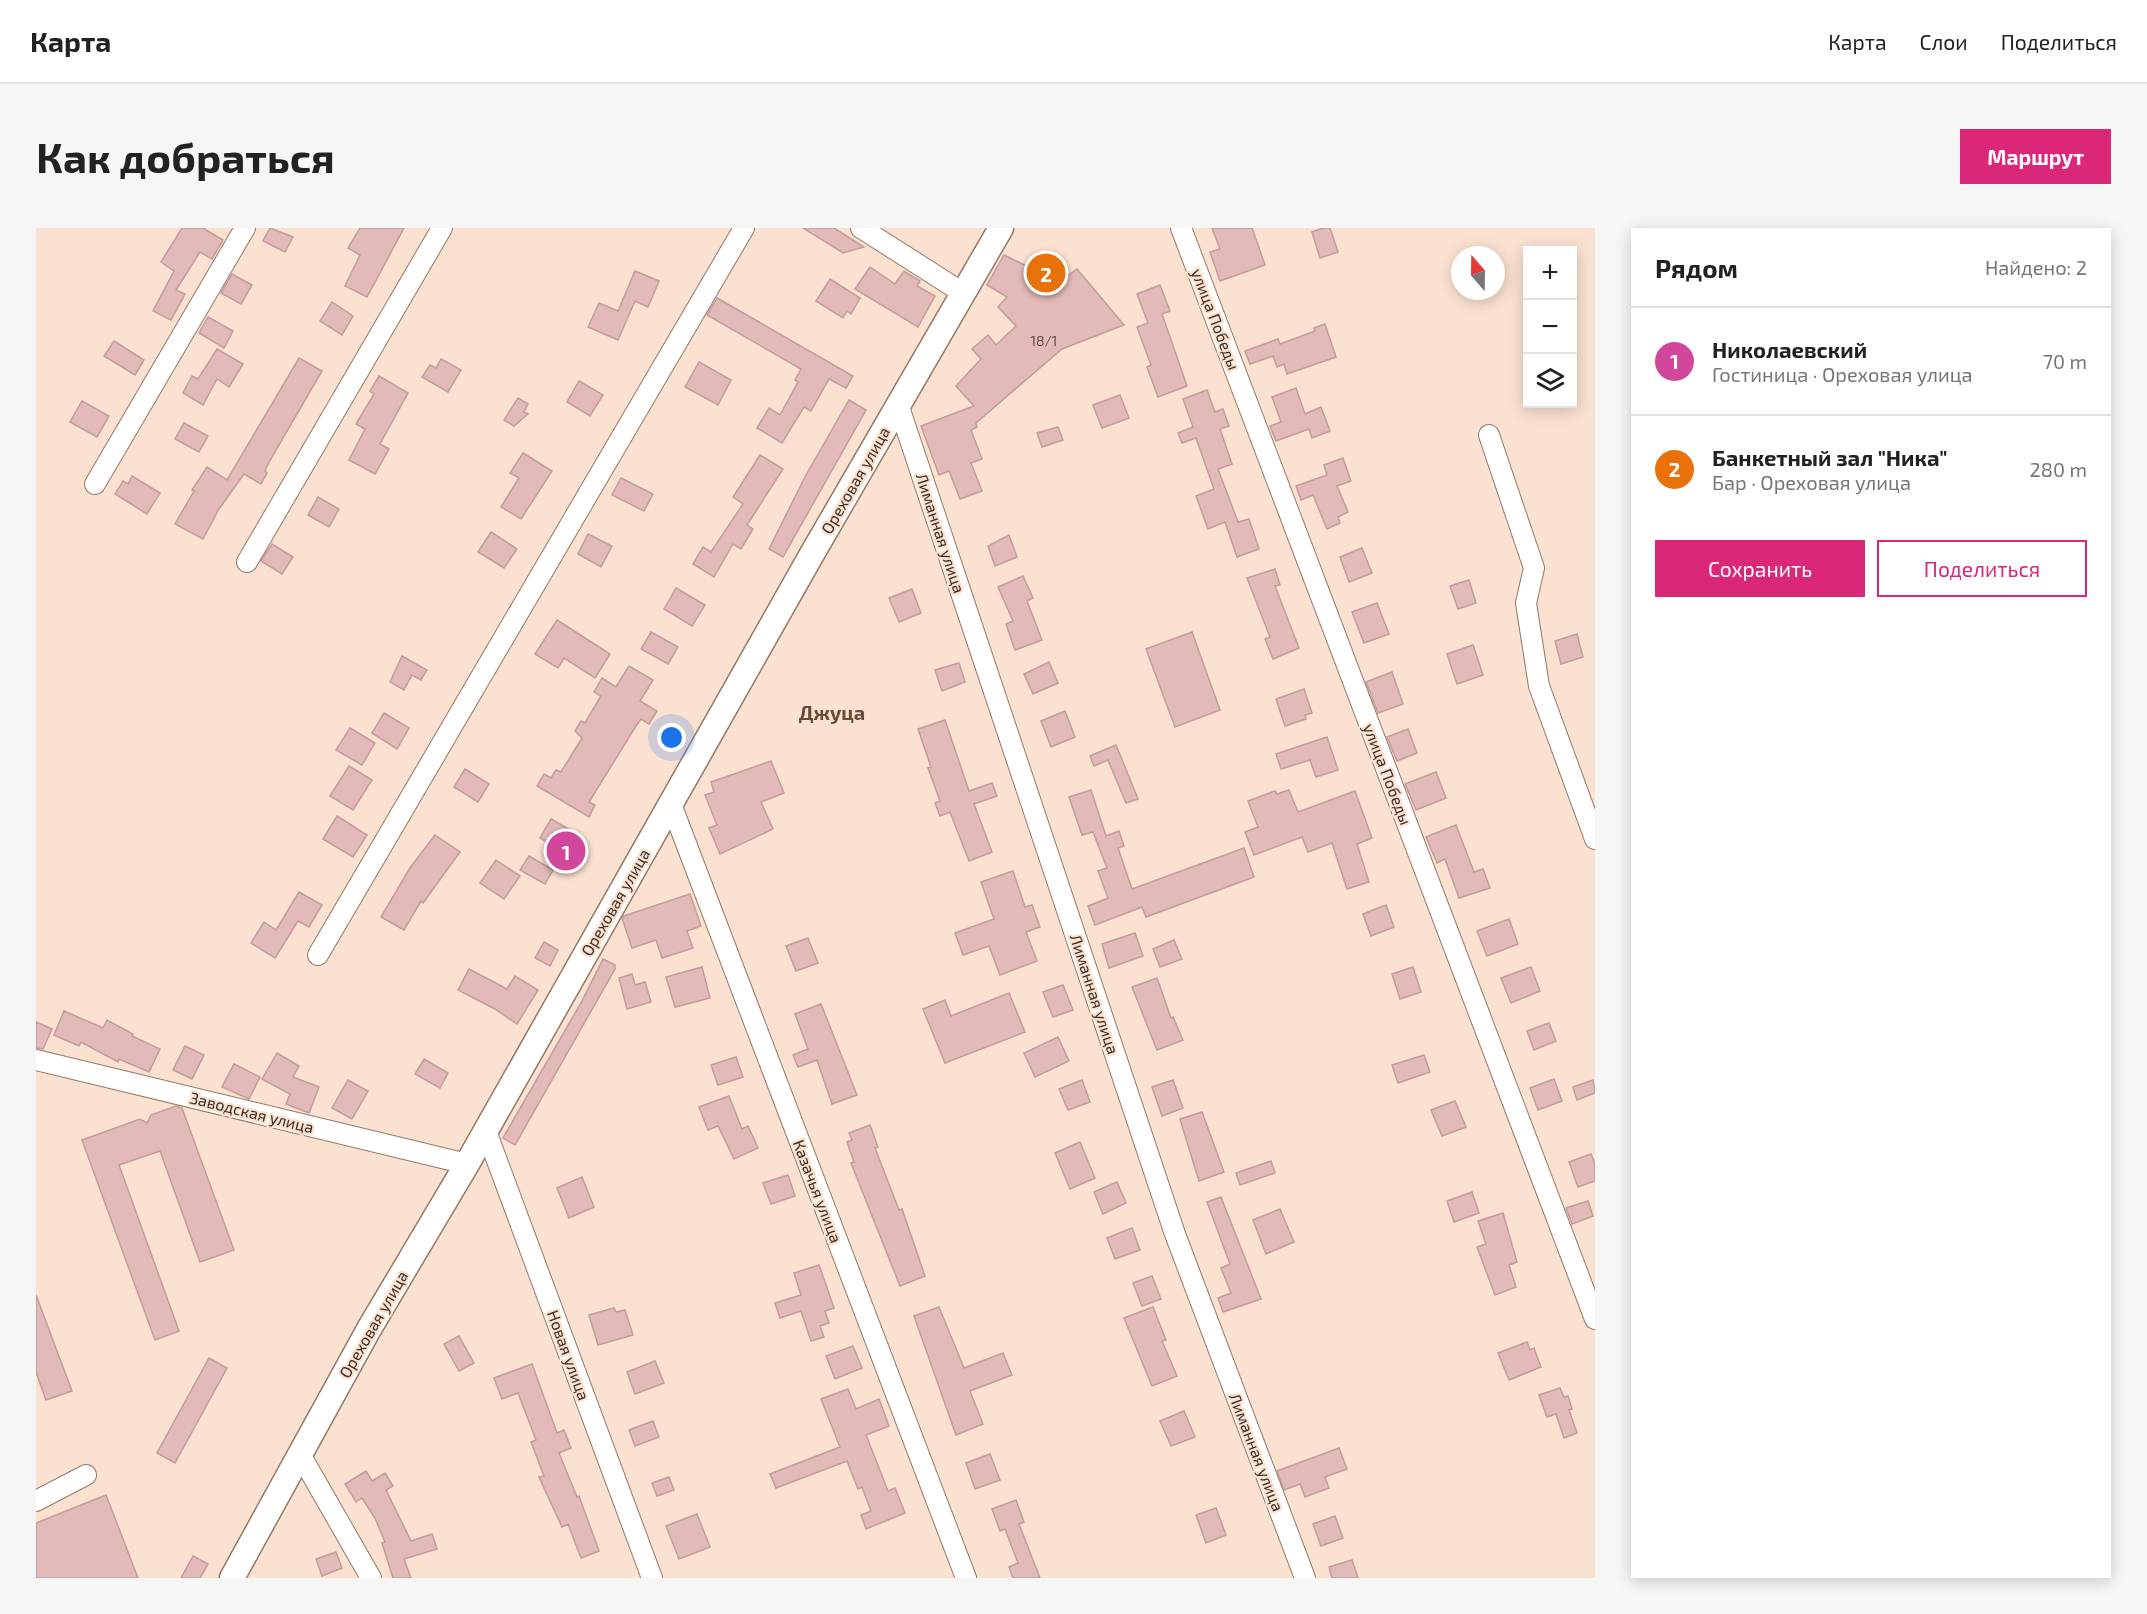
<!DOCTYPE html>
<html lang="ru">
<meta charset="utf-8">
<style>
:root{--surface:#fff;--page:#f6f6f6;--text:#222;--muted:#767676;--line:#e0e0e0;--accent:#db2777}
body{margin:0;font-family:"Exo 2",sans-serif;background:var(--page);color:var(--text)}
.controls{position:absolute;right:18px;top:18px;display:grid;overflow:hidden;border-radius:0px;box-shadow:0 3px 15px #0003}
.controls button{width:54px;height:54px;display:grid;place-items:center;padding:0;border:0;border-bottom:2px solid var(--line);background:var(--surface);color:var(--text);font:30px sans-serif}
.compass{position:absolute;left:1415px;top:18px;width:54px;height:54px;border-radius:50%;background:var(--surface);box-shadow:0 3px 15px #0003;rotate:340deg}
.you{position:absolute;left:636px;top:510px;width:21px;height:21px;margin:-15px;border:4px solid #fff;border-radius:50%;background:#1a73e8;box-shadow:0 0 0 9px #1a73e833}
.badge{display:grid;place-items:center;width:39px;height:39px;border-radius:50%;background:var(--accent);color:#fff;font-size:20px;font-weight:700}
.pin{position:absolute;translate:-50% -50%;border:3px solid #fff;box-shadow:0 2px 6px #0006}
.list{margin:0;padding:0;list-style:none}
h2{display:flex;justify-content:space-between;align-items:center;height:78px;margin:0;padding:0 24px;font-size:26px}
h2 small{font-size:20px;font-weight:400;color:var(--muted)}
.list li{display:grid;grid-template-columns:39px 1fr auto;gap:18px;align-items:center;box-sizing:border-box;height:108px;padding:0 24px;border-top:2px solid var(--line)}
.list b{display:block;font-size:22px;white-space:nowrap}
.list p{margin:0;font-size:20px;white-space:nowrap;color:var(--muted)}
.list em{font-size:20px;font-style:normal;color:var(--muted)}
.actions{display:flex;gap:12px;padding:18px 24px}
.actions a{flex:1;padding:14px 0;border:2px solid var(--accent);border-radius:0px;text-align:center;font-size:21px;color:var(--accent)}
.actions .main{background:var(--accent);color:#fff}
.icon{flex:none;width:33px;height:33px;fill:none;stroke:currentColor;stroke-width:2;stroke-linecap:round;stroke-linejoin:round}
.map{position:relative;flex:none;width:1559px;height:1350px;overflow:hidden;border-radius:0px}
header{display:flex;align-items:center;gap:36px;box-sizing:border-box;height:84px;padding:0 30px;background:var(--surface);border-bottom:2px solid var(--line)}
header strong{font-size:28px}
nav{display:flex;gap:33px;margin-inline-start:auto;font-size:21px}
.intro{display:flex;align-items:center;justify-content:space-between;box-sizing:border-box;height:144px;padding:0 36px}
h1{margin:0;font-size:42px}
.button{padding:15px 27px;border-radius:0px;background:var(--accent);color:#fff;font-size:21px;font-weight:700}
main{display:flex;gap:36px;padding:0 36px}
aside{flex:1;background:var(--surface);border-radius:0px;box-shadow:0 3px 15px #0003}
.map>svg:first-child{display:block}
</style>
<header>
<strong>Карта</strong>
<nav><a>Карта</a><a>Слои</a><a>Поделиться</a></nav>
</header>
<div class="intro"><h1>Как добраться</h1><a class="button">Маршрут</a></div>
<main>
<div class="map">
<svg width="1559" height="1350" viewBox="0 0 1559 1350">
<rect width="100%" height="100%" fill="#fbe1d0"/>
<g fill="#e2bab9" stroke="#c39c9b" stroke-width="1.5">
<polygon points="146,0 167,0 187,12 176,31 164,24 140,62 149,66 135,92 117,83 138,43 125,34"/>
<polygon points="234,0 257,9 249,24 227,13"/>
<polygon points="324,0 368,0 331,69 309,58 324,27 312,20"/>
<polygon points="767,0 798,0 828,19 807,25"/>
<polygon points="1176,0 1216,0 1229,37 1184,53 1174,24 1184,21"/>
<polygon points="1287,0 1294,0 1302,24 1284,30 1276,4"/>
<polygon points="968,27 1003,44 1014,31 1030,49 1041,41 1088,97 1026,121 940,195 941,199 935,202 946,231 935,235 946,263 924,271 913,243 903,247 885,198 938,178 920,158 945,131 936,121 952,107 960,117 980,98 962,79 971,69 951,57"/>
<polygon points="834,39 859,56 868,43 884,53 881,58 899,68 882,99 819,61"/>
<polygon points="599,43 623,53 612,79 599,73 582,112 552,99 563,75 582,83"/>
<polygon points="196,46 216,57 205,76 185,65"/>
<polygon points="794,51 824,70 815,86 811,83 807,90 780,73"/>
<polygon points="1124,57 1134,83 1126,86 1151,158 1122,169 1111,139 1115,137 1101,99 1112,95 1101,66"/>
<polygon points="681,70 817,148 810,160 793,151 775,183 768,179 746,215 721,200 733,180 744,187 762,154 759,152 765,141 671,87"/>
<polygon points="296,74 317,88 306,107 284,93"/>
<polygon points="172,89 197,103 188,120 163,105"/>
<polygon points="1289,96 1300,129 1251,146 1248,136 1241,139 1237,128 1214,136 1209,123 1242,111 1244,116 1279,103 1278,100"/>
<polygon points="78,113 108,132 99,147 68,128"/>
<polygon points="181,121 207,136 193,159 181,151 167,177 147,165 156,148 162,151"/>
<polygon points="263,130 286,143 233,234 229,243 231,245 225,256 208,246 183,281 167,311 139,296 158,263 156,262 171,239 191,252"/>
<polygon points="405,131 425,142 412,164 386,149 394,137 400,140"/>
<polygon points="663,134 695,152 682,177 649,159"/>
<polygon points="343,148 372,165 344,216 353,221 339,246 313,232 329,201 320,196 338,166 334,163"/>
<polygon points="543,153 567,167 554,188 531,174"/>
<polygon points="1260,160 1269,186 1285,179 1294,203 1276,210 1273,201 1240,213 1234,198 1245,194 1236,169"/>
<polygon points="1171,162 1179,184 1187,181 1193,198 1184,201 1196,236 1182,241 1202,294 1213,291 1223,321 1201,329 1189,294 1172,301 1160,268 1178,261 1160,210 1146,215 1142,205 1157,199 1147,171"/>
<polygon points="1084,167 1093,190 1066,200 1057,177"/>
<polygon points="482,170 492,176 488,184 492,186 478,198 468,192"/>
<polygon points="813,172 830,182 747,329 733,321 770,247"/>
<polygon points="46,173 73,188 61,209 34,194"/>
<polygon points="148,195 172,208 163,224 139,211"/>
<polygon points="1022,199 1027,212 1006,219 1001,205"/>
<polygon points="487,225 516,243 485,291 465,279 483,250 474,245"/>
<polygon points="724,227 747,241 711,297 717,301 705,321 697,316 678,349 657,336 667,319 675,324 707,276 697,269"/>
<polygon points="1307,230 1315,253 1301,258 1312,284 1302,289 1304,295 1291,301 1277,267 1265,272 1260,258 1291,247 1288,237"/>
<polygon points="96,248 124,265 111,286 79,266 87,253 92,256"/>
<polygon points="585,250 617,266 608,283 576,267"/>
<polygon points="282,269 303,281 293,299 272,287"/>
<polygon points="455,304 481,321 468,340 442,324"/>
<polygon points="552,306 576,318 565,339 542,326"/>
<polygon points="973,307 981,329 959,338 952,318"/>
<polygon points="236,316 257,329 246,346 225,333"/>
<polygon points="1326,320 1336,345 1313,354 1304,329"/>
<polygon points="1239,341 1244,357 1239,358 1263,420 1237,431 1229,411 1234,409 1211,350"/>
<polygon points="987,348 997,370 991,373 1006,412 979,422 970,396 977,393 962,359"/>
<polygon points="1433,352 1440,375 1422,381 1414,358"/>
<polygon points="640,360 669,377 656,398 628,381"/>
<polygon points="876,361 885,385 863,394 853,370"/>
<polygon points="1341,375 1353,406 1328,415 1316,384"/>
<polygon points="521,392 574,426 559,450 528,430 522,440 499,426"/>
<polygon points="615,404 642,419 632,436 605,421"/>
<polygon points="1156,404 1184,482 1139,499 1110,421"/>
<polygon points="1541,406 1547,429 1525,436 1519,413"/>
<polygon points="1437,417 1447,447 1421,456 1411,426"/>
<polygon points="366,428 391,442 385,452 376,447 368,462 354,454"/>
<polygon points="1013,434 1022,455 997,466 988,446"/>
<polygon points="923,435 929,454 906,463 899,442"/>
<polygon points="593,438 617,452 604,473 621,483 613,496 605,491 600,498 553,574 559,577 553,589 501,558 508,546 515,550 520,542 525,544 546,510 539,503 545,493 549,495 565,468 558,464 566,450 580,459"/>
<polygon points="1356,444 1367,476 1342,485 1330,454"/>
<polygon points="1268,461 1276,485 1269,487 1270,491 1249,498 1240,471"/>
<polygon points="1029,483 1039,509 1015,519 1005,493"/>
<polygon points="348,485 373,500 361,521 336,505"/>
<polygon points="909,492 933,563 956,555 961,568 938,576 956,624 933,633 914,584 904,588 899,575 904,573 892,540 895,539 882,501"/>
<polygon points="314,500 339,515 326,537 300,522"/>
<polygon points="1372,501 1381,525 1361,533 1351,509"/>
<polygon points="1291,509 1302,542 1280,549 1274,532 1245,541 1240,526"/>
<polygon points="1080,517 1102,571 1090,575 1072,532 1058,538 1054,528"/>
<polygon points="735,533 748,565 725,574 737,601 684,626 673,600 681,597 669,567 678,564 675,554"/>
<polygon points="313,538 336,552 317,582 294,568"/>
<polygon points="429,541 453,556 442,574 418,559"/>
<polygon points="1400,544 1410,570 1380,582 1369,556"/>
<polygon points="1055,562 1070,608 1083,603 1088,618 1082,620 1096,661 1208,620 1218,649 1110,689 1106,679 1059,697 1052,678 1072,670 1062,643 1071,640 1057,604 1046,607 1033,569"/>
<polygon points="1253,562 1262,584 1319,563 1336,610 1321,616 1333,654 1311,661 1296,615 1272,624 1266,609 1218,627 1209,604 1222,599 1212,573 1239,563 1241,566"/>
<polygon points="301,588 331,607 317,629 287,611"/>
<polygon points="515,591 545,608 534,627 504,610"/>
<polygon points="1420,597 1438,644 1447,641 1454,660 1423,670 1409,631 1401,635 1390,609"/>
<polygon points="399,607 424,624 387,675 385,673 368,702 345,689 374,640"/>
<polygon points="493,628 517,642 509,656 484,642"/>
<polygon points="460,632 484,648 468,671 444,655"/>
<polygon points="977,643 989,679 996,677 1004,699 990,704 1001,733 964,747 953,718 927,727 919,705 958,691 945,654"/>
<polygon points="263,664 286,677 273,699 262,693 239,730 215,715 228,694 240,702"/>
<polygon points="654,666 665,698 651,703 657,720 626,730 620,712 596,720 586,690 588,688"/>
<polygon points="1350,677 1358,699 1335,708 1327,686"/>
<polygon points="1473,691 1482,716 1451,728 1441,703"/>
<polygon points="1099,705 1107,728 1073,740 1066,716"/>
<polygon points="772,710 782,735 760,743 750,718"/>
<polygon points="1138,712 1146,731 1124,739 1117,721"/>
<polygon points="508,714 522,722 514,738 499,730"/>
<polygon points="567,731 579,737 579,741 479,917 467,910 546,773"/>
<polygon points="666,739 674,770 639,779 630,749"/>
<polygon points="1377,739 1385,764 1364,771 1356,746"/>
<polygon points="1495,739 1504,763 1475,775 1465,750"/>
<polygon points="433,741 471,761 479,748 502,762 481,796 459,781 422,762"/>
<polygon points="596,746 599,757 609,754 615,774 591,781 583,750"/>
<polygon points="1121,750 1135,790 1137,789 1147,812 1121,822 1096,759"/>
<polygon points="1027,757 1037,782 1017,789 1007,764"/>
<polygon points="973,765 989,804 909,835 887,781 909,772 915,788"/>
<polygon points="785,776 821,867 796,876 781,832 762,839 757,827 772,821 759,786"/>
<polygon points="28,783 67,800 71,792 97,806 96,808 124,821 113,844 83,831 82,834 45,814 43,818 18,807"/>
<polygon points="0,794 16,801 7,821 0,820"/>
<polygon points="1513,795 1520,813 1498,822 1491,803"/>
<polygon points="1022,809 1033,833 999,849 988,825"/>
<polygon points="149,818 168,827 156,851 137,842"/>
<polygon points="241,825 263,838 257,849 283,859 273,885 250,876 254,866 226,851"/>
<polygon points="1388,827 1394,844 1362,855 1356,837"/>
<polygon points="700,829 707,849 682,857 675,837"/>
<polygon points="388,831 412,845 404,860 379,846"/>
<polygon points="198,836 224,849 213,871 186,859"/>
<polygon points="1518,851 1526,873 1502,882 1494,860"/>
<polygon points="312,852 332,863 316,891 296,880"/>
<polygon points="1046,852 1054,874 1032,882 1023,861"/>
<polygon points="1137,852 1147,880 1126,888 1116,859"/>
<polygon points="1557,852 1559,865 1541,872 1537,859"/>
<polygon points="693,868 706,901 712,898 722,920 698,931 682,898 672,902 663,879"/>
<polygon points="1419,873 1430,899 1406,908 1395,882"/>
<polygon points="140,878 146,880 198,1022 164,1034 124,923 83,937 143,1103 119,1112 46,912 104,891 111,895 115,887"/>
<polygon points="1166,884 1188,944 1163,953 1144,891"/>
<polygon points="834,897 842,919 839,920 863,982 866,981 889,1048 864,1058 815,935 818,934 811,914 816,912 813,905"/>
<polygon points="1044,914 1059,950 1034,961 1019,925"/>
<polygon points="1555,926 1559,936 1559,953 1542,959 1533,934"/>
<polygon points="1235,933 1239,945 1204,957 1200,945"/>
<polygon points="752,947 759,968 735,976 727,955"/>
<polygon points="546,949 558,979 533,990 521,960"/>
<polygon points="1081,954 1090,975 1067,986 1058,964"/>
<polygon points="1436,964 1443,985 1418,994 1411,973"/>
<polygon points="1185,969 1225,1071 1187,1084 1182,1070 1195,1065 1185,1040 1194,1036 1171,974"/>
<polygon points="1552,973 1557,988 1536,996 1530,980"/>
<polygon points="1244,981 1258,1014 1230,1026 1217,992"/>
<polygon points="1467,985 1481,1034 1473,1037 1480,1059 1459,1067 1441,1019 1450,1016 1442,993"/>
<polygon points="1096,1000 1104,1022 1079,1031 1071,1010"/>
<polygon points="783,1037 798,1080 789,1083 793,1095 784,1098 788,1109 775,1113 765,1083 744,1090 739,1075 765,1067 758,1045"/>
<polygon points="1116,1048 1125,1071 1106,1078 1097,1055"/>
<polygon points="0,1067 36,1163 10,1172 0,1144"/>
<polygon points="903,1079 928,1140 967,1125 976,1147 934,1163 947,1196 920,1207 878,1088"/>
<polygon points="1117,1079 1130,1112 1126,1113 1141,1148 1116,1158 1088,1090"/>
<polygon points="578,1080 580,1084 589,1082 597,1107 562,1117 553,1087"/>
<polygon points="423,1108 438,1135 423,1143 408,1116"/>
<polygon points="1491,1114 1494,1122 1498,1120 1505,1139 1473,1152 1462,1125"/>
<polygon points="817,1118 826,1140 799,1151 790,1128"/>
<polygon points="173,1130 191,1140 139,1235 121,1225"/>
<polygon points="619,1133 628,1155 599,1166 591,1144"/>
<polygon points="496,1136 521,1205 528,1202 535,1220 523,1225 541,1269 543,1268 563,1323 545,1330 532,1296 526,1299 503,1249 508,1248 495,1214 500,1212 482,1165 466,1171 458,1150"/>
<polygon points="1524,1160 1528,1169 1532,1168 1536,1181 1533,1182 1541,1205 1528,1210 1520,1186 1511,1189 1503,1167"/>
<polygon points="812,1161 820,1181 843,1171 853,1198 830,1207 852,1263 859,1260 869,1285 830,1301 825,1287 835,1283 826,1259 822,1261 811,1233 740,1260 734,1246 804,1219 785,1171"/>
<polygon points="1148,1183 1159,1209 1135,1218 1124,1193"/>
<polygon points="617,1193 623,1209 599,1218 593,1202"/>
<polygon points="1303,1220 1311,1241 1289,1249 1293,1260 1269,1269 1264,1256 1248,1262 1241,1243"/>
<polygon points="954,1226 964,1252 939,1261 930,1235"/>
<polygon points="330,1243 336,1253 349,1245 357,1258 350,1262 375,1313 396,1306 401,1321 368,1331 375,1350 357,1350 346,1315 349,1314 339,1290 326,1270 320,1274 309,1256"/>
<polygon points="633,1249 638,1262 621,1268 616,1255"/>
<polygon points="70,1267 102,1350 0,1350 0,1295"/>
<polygon points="980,1272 988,1294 983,1296 1004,1350 977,1350 973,1339 982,1335 969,1301 964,1303 956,1281"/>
<polygon points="1180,1280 1190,1307 1170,1315 1160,1287"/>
<polygon points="661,1286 674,1319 643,1331 630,1298"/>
<polygon points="1299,1288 1307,1310 1285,1318 1277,1296"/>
<polygon points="300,1324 306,1340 286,1348 280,1331"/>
<polygon points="157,1328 172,1336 164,1350 145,1350"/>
<polygon points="1316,1332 1322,1350 1296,1350 1293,1339"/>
</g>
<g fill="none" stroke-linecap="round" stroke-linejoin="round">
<g stroke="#957865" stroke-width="22">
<g id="minor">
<polyline points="825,0 927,65"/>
<polyline points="1145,0 1559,1091"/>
<polyline points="862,176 1139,1006 1269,1350"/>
<polyline points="1453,207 1498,340 1490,375 1503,458 1559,611"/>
<polyline points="59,256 209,0"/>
<polyline points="211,334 406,0"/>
<polyline points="635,576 930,1350"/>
<polyline points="282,727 708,0"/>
<polyline points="0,832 431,936"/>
<polyline points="450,903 616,1350"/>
<polyline points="264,1226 335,1350"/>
<polyline points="0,1273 50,1247"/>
</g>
</g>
<g stroke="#957865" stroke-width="27">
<polyline id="major" points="196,1350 333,1101 431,936 776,326 965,0"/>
</g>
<use href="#minor" stroke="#fff" stroke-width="20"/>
<use href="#major" stroke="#fff" stroke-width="24"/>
</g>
<g text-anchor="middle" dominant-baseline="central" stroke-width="4.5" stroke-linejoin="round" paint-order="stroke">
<g font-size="14" fill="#635049">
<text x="1008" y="112">18/1</text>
</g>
<g font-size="16" fill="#392d24" stroke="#fbe1d0">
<text transform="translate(1180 91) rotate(69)">улица Победы</text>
<text transform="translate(819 252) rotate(-60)">Ореховая улица</text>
<text transform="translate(905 305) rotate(72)">Лиманная улица</text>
<text transform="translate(1352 546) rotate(69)">улица Победы</text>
<text transform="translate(579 674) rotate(-60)">Ореховая улица</text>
<text transform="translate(1059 766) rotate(72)">Лиманная улица</text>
<text transform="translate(216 884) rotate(14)">Заводская улица</text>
<text transform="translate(782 963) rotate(69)">Казачья улица</text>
<text transform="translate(337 1096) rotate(-60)">Ореховая улица</text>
<text transform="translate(533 1127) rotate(70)">Новая улица</text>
<text transform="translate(1221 1224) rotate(69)">Лиманная улица</text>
</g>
<g font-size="20" font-weight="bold" fill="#674c3a" stroke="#fbe1d0">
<text x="796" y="484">Джуца</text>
</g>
</g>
</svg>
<div class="controls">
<button>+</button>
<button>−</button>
<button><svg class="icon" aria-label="layers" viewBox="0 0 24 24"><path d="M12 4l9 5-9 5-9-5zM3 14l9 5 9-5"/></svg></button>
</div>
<svg class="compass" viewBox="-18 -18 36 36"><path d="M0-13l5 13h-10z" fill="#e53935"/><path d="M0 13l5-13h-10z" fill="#767676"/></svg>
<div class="you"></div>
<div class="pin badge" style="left:530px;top:623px;background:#d1479c">1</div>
<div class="pin badge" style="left:1010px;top:45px;background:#e8710a">2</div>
</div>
<aside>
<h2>Рядом<small>Найдено: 2</small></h2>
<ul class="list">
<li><span class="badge" style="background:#d1479c">1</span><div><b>Николаевский</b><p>Гостиница · Ореховая улица</p></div><em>70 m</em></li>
<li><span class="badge" style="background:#e8710a">2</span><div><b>Банкетный зал &quot;Ника&quot;</b><p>Бар · Ореховая улица</p></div><em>280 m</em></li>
</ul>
<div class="actions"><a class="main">Сохранить</a><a>Поделиться</a></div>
</aside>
</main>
